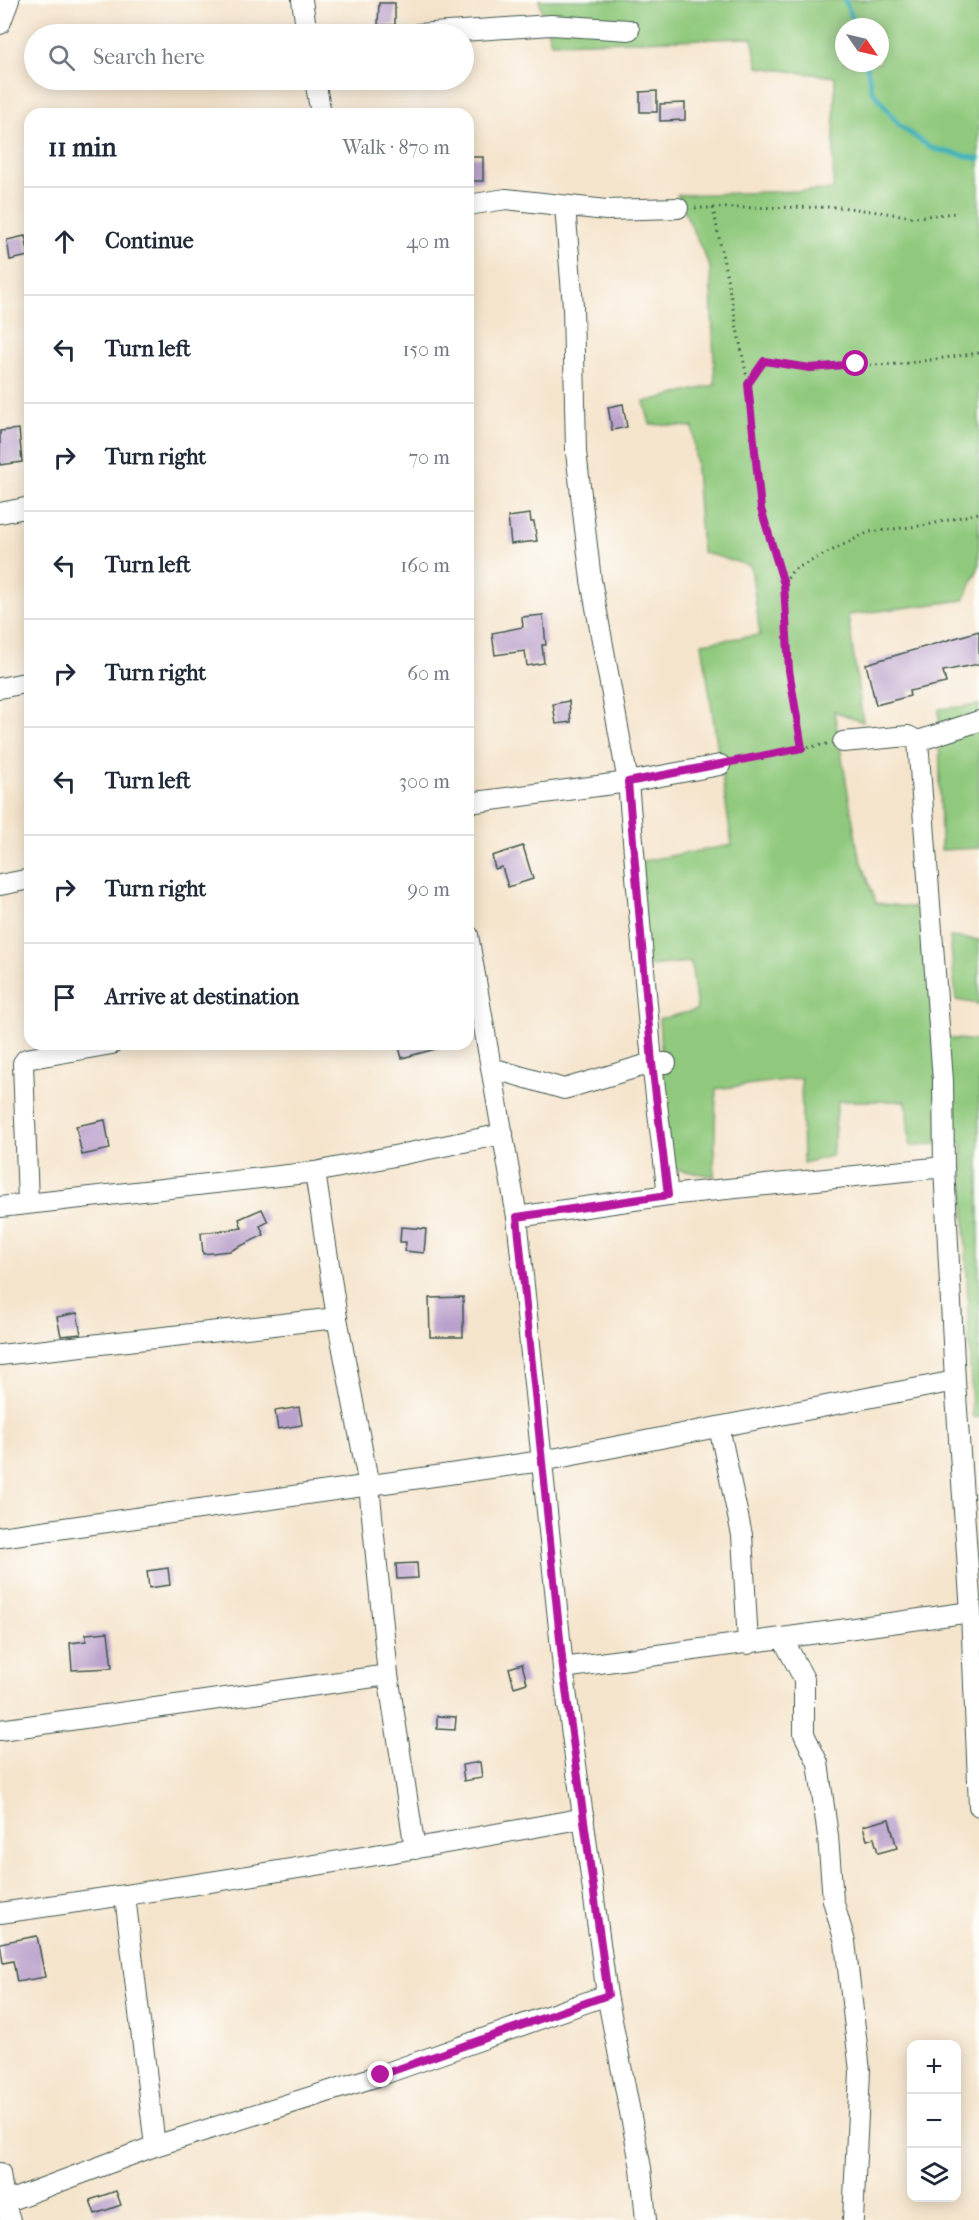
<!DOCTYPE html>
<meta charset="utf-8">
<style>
:root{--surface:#fff;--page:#f6f6f7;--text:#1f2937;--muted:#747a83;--line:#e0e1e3}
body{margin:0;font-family:"IM FELL French Canon",serif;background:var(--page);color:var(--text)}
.controls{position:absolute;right:18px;bottom:18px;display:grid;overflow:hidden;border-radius:12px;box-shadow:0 3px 15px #0003}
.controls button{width:54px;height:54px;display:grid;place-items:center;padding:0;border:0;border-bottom:2px solid var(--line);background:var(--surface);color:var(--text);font:30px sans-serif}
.compass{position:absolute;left:835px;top:18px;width:54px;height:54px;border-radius:50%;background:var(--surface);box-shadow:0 3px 15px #0003;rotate:124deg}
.stop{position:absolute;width:18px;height:18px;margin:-14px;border:4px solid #b5179e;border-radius:50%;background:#fff}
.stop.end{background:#b5179e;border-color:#fff;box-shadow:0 2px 6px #0008}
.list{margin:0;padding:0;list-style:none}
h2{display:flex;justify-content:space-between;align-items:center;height:78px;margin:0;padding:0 24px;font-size:26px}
h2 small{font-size:20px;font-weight:400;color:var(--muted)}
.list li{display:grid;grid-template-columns:39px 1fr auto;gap:18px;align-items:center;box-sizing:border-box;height:108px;padding:0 24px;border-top:2px solid var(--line)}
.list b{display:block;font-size:22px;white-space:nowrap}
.list em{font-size:20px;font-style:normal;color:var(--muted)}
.icon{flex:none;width:33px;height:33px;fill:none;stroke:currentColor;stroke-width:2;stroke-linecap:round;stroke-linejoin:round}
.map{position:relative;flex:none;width:979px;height:2220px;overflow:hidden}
.search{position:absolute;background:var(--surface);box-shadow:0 3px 15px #0003;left:24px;top:24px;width:450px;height:66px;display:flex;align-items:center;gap:15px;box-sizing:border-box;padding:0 21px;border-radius:33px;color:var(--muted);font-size:22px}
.panel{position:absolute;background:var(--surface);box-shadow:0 3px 15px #0003;left:24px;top:108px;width:450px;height:942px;border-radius:18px}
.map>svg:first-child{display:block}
</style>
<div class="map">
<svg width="979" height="2220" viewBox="0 0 979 2220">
<rect width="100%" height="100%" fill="#fdfcf7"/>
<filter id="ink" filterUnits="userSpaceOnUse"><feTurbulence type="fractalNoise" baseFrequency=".0167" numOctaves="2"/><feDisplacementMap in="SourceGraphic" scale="12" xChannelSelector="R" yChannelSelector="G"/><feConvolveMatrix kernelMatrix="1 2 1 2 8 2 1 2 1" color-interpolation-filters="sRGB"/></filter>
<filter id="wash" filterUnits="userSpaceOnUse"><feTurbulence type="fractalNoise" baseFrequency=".008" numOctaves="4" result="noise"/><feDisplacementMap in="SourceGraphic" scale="24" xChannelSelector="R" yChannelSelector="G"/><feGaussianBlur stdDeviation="1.35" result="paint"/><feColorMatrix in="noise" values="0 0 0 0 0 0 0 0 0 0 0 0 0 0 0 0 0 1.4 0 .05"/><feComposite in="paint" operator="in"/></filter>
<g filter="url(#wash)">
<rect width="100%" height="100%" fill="#f5e4cc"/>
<g fill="#90c97d" stroke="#588358" stroke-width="1.5" fill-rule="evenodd">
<path d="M539,0h440v566l-15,34 -116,15 15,107 -29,-11 24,140 18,52 56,7 14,128 33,3v376h-7l-10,-275 -52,4 -4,-45h-68l-6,55 -29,7 -2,-85 -85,11 -2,87 -45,-8 -10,-149 38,-9 -6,-48 -52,5 -14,-103 107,-19 -30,-202 58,-8 -9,-69 -49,-14 -9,-125 -43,-3 -6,-22 71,-17 -5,-118 -33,-72 156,-5 2,-113 -77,-10 -6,-29 -201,5zM844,27h36v36h-36z"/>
<polygon points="979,705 979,848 941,850 939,709"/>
<polygon points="950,937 979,940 979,1004 956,1000"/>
</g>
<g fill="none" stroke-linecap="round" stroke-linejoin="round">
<g stroke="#42b2ba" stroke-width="5">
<polyline points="845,0 856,27"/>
<polyline points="866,63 872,90 900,126 931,148 979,159"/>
</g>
</g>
<g id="blocks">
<g fill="#baa0cc">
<polygon points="379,3 395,3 395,25 378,25"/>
<polygon points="657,91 657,112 640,112 640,92"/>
<polygon points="685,103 685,120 660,121 660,104"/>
<rect x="468" y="157" width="15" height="24"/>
<polygon points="25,236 29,256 10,260 7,240"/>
<polygon points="623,404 627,427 612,430 608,407"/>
<polygon points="19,429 22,462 0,465 0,431"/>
<polygon points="530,514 531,522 534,522 537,541 511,544 508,517"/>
<polygon points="543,615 546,645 542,645 544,663 527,666 525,651 495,655 492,633 523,627 522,617"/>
<polygon points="979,631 979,664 943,671 946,683 909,691 910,696 876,705 866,664"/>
<polygon points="569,701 571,722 556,724 553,704"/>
<polygon points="523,846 533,879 508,887 502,867 495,869 492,856"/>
<polygon points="398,1044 438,1044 439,1048 402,1058"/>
<polygon points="105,1120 110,1149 82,1155 76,1126"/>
<polygon points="262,1209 268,1222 260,1226 264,1235 230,1251 203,1254 201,1233 242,1228 239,1219"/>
<polygon points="401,1227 426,1229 424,1253 405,1251 406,1242 400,1242"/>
<polygon points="463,1297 463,1337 430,1337 429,1298"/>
<polygon points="77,1313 81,1334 61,1336 57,1317"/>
<polygon points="299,1407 302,1425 278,1429 275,1411"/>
<polygon points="417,1563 418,1578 397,1579 396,1564"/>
<polygon points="168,1568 170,1585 149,1588 147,1571"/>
<polygon points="108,1632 112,1668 72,1670 70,1643 86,1641 86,1634"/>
<polygon points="522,1664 527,1683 514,1687 509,1668"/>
<polygon points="437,1716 456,1717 455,1730 437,1729"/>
<polygon points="480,1762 482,1778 464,1781 462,1765"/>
<polygon points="889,1819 897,1848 878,1853 874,1838 867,1840 863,1826"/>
<polygon points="37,1936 45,1977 17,1982 13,1961 3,1963 0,1943"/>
<polygon points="116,2191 121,2205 95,2214 90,2200"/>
</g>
</g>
</g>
<g filter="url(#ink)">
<use href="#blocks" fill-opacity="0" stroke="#3f564b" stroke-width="1.5"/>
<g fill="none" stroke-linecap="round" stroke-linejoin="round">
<g stroke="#3f564b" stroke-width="22">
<g id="minor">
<polyline points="302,0 307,34"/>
<polyline points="0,24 9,0"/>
<polyline points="418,34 551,25 629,30"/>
<polyline points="315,80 321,114"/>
<polyline points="468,205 506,199 606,210 678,208"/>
<polyline points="565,206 573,306 576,452 591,580 628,782 652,1063 668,1195"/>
<polyline points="0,513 30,507"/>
<polyline points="0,688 30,682"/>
<polyline points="918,741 943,1081 944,1167 955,1381 971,1612 979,1806"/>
<polyline points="843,742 908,736 918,741 979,721"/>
<polyline points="468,803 628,782 720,765"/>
<polyline points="0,885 30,879"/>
<polyline points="468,935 517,1217 563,1668 607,1995 641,2168 646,2220"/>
<polyline points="492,1068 564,1089 652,1063 666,1063"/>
<polyline points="315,1172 337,1318 369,1486 388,1675 415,1849"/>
<polyline points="28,1203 23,1063 26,1059 112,1044"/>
<polyline points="0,1207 315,1172 503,1134"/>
<polyline points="517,1217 668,1195 944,1167"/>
<polyline points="0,1355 337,1318"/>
<polyline points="719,1427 742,1535 748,1644"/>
<polyline points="0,1537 542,1461 955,1381"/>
<polyline points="783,1639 804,1679 804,1734 818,1763 828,1836 833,1900 845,1942 860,2071 853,2220"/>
<polyline points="563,1668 971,1612"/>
<polyline points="0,1730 388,1675"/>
<polyline points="125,1896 155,2146"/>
<path d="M0,1913c195,-27 390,-59 584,-95"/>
<polyline points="0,2173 4,2202 10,2220"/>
<polyline points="0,2204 155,2146 381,2075 607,1995"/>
</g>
</g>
<g stroke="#3f564b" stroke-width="3" stroke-dasharray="1.5 4.5" stroke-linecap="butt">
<polyline points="695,208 841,207 915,217 956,213"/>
<polyline points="713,208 748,383"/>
<polyline points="784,583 793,570 869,532 927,525 979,513"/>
<polyline points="802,748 789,670 784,583 761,509 748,384 764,361 810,367 902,364 979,353"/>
<polyline points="737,761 827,744"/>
</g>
<use href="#minor" stroke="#fff" stroke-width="20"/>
</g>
</g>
<g fill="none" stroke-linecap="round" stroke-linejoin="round" filter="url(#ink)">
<polyline stroke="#b5179e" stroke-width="8" points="381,2075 608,1995 563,1668 517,1217 668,1195 652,1063 628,782 802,748 789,670 784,584 761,509 748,384 764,361 810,368 856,364"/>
</g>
</svg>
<div class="controls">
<button>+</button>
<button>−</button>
<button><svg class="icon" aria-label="layers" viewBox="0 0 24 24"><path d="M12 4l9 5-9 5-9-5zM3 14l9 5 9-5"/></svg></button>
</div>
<svg class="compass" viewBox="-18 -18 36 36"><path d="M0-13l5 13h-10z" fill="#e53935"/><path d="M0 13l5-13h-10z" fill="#747a83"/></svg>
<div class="stop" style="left:856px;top:364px"></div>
<div class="stop end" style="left:381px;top:2075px"></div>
<div class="search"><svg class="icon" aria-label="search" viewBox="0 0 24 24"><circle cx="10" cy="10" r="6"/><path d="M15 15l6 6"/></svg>Search here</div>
<section class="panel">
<h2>11 min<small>Walk · 870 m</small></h2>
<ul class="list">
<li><svg class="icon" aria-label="ahead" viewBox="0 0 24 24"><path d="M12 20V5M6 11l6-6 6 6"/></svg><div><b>Continue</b></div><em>40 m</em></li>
<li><svg class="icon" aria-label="left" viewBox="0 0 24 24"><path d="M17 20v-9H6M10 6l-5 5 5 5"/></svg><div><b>Turn left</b></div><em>150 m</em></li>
<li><svg class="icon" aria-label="right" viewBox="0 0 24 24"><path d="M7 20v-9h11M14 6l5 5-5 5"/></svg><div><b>Turn right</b></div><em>70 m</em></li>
<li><svg class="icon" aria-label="left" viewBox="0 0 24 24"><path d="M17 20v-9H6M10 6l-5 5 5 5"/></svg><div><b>Turn left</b></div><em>160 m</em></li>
<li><svg class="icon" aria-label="right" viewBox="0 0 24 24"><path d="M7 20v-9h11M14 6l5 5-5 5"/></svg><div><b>Turn right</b></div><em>60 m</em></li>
<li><svg class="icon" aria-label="left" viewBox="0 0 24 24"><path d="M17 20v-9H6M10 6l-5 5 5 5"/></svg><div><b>Turn left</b></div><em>300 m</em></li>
<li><svg class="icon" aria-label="right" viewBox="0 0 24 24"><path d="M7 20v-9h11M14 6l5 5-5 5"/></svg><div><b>Turn right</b></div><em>90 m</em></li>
<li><svg class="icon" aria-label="arrive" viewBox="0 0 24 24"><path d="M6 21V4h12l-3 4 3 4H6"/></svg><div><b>Arrive at destination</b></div></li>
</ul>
</section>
</div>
